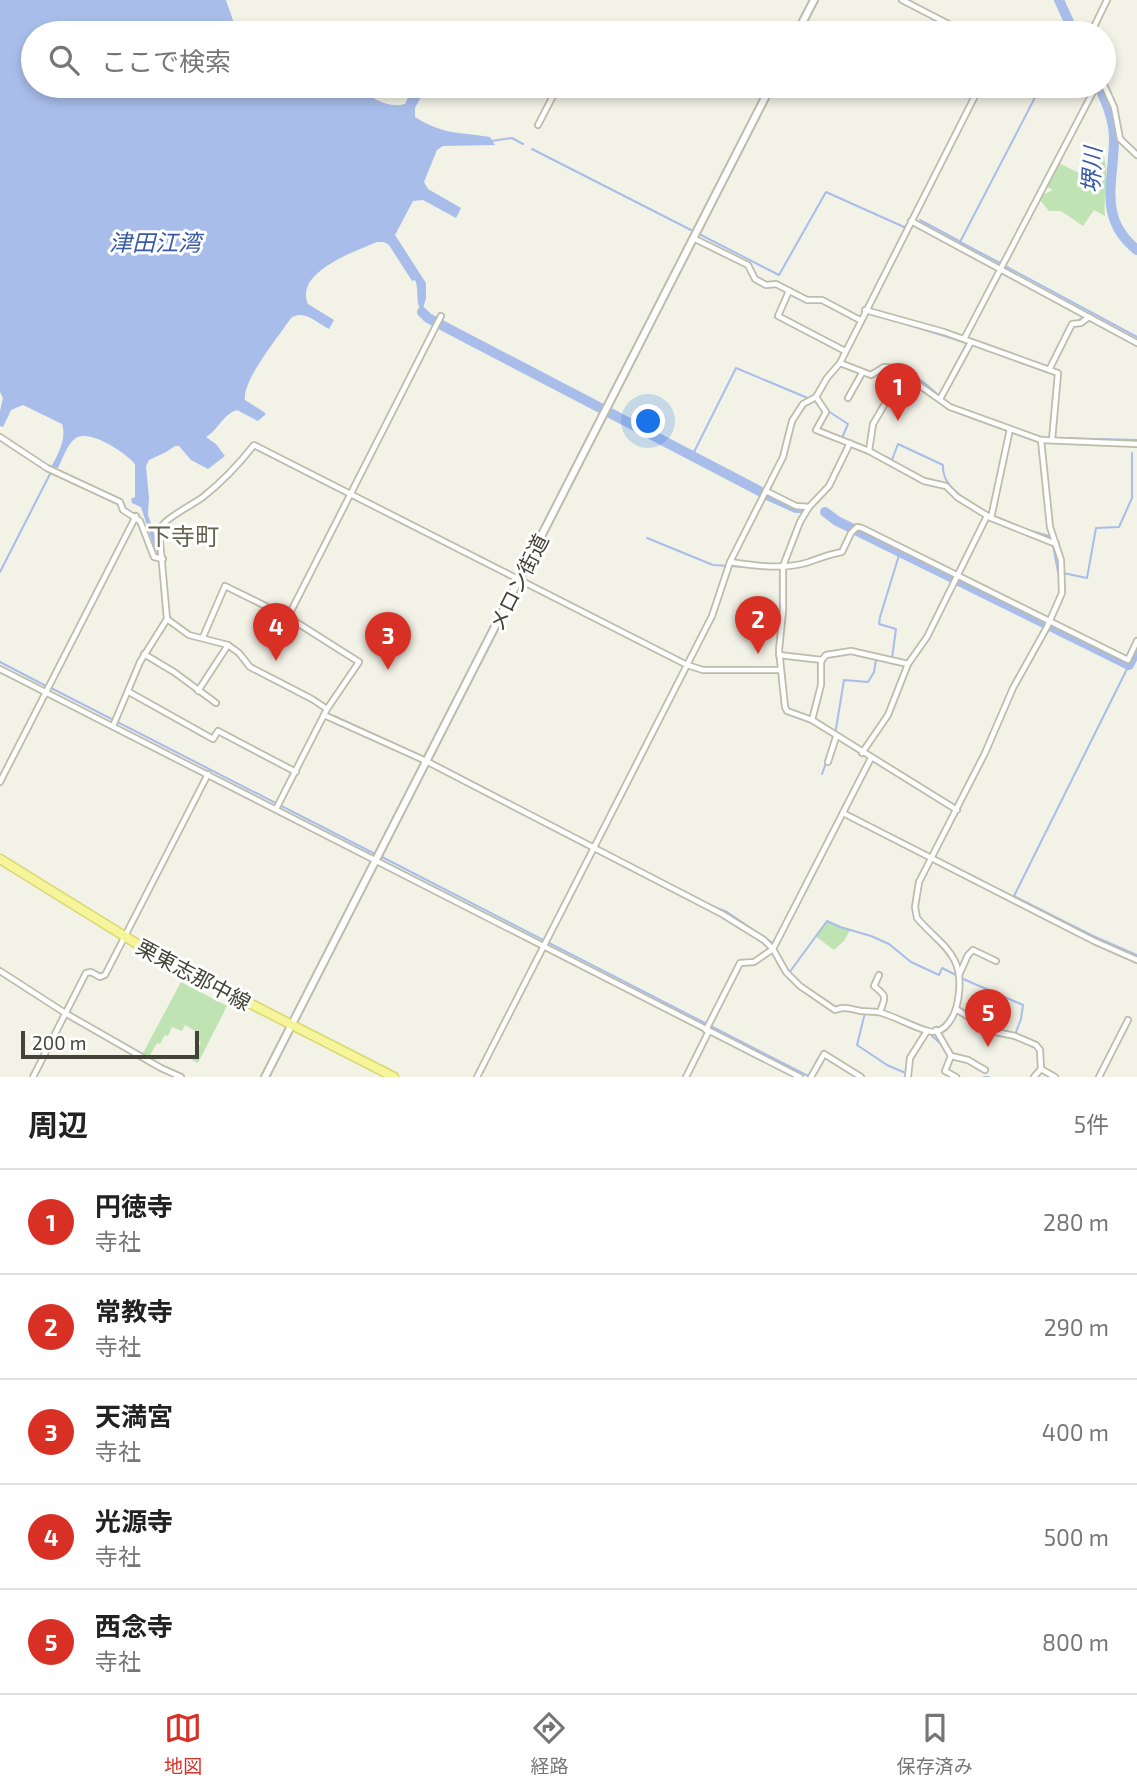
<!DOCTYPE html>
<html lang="ja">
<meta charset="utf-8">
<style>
:root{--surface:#fff;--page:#f2f2f2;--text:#222;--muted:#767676;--line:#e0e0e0;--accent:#d93025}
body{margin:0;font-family:"Exo 2","Noto Sans JP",sans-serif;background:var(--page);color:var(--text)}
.scale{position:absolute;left:21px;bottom:18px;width:178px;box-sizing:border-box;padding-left:7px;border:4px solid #444337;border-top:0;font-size:19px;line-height:24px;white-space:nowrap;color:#444337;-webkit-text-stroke:5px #fff;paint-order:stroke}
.you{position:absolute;left:649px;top:422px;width:24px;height:24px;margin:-18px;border:5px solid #fff;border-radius:50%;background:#1a73e8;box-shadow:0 0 0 10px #1a73e833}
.badge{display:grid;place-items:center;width:46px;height:46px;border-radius:50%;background:var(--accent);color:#fff;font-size:23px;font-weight:700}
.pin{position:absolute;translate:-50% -58px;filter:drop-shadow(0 2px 4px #0008)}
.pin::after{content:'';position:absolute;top:37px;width:24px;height:21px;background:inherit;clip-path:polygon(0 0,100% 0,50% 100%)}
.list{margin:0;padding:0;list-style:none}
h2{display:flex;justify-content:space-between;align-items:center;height:91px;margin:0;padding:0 28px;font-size:30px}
h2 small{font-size:23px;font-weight:400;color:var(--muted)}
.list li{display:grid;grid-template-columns:46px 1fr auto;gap:21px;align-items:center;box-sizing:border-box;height:105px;padding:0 28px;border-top:2px solid var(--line)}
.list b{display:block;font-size:26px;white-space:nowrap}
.list p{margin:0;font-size:23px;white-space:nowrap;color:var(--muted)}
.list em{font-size:23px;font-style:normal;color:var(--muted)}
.icon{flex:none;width:38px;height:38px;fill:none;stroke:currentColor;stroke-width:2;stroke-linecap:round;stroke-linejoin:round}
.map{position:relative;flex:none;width:1137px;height:1077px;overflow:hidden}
.search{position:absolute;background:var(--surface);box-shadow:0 4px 10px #0003;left:21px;right:21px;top:21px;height:77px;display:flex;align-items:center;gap:18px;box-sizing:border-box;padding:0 24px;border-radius:38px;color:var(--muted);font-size:26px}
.sheet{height:616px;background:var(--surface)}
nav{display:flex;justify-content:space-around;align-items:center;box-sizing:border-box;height:98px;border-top:2px solid var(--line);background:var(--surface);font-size:19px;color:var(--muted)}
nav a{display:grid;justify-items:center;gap:4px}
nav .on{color:var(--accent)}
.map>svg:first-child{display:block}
</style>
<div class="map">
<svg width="1137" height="1077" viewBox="0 0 1137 1077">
<rect width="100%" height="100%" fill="#f2f2e7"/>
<g fill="#c0e3b3">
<path d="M1098,152h4c9,20 1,42 3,64l-11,-6 -11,16 -22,-15h-12l-9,-11 2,-5 11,-5 -7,-4 13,-23 26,13z"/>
<polygon points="827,921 850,930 844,941 834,950 815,936"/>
<polygon points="181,982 227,1006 198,1063 192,1060 201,1042 194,1038 197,1032 185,1025 182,1031 172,1027 168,1036 165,1035 160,1044 157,1043 149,1057 143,1053"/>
</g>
<path fill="#a8bdea" d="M0,0h226l9,26 9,7h-211v53h323c13,11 32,23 49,18l9,-18h13l-12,22v9c28,18 45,15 75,20l5,8 -52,1 -6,4 -13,32 4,7 33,19 -5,10 -33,-18 -10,1 -18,34 31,48v15l-4,14c-8,-11 -2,-21 -7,-32l-3,1 -23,-36 -5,-3h-7c-21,9 -83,30 -69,62l26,16 -5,9c-13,-6 -24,-20 -38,-11 -11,17 -49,62 -46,82l19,12 2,2 -8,7 -21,-11c-14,4 -19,20 -31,27l10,7 9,12 -17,13 -17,-9 -12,-14h-4l-9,6 -17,8 -3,6 3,32 -1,17 6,17 3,24 -16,-49 -9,-4 -1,-4 4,-2v-33c-9,-11 -45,-35 -59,-26 -9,6 -13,20 -18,30l-7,-1c7,-12 16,-29 11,-43l-39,-19 -12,5 -8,17 -3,-1v-15l3,-13 -3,-6z"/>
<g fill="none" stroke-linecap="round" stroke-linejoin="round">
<g stroke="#a8bdea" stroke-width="2">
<polyline points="1069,33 1072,28"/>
<polyline points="491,141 512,138 523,144"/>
<polyline points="532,149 691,230"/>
<polyline points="920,220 959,241"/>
<polyline points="701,235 779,275 826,192 904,227 907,225"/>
<polyline points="1000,263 960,242 1041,86"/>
<polyline points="1005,266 1137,337"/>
<polyline points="1075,322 1084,317"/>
<polyline points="906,324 967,343"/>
<polyline points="973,345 1020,362"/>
<path d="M881,367c17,-7 46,17 58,29"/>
<polyline points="1052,369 1073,327"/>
<polyline points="828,411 848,424 842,438 856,443"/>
<polyline points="1054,438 1137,440"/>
<path d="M871,450l21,10 6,-16 45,21c-1,19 15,29 29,39"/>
<polyline points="692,456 736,368 810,399"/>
<polyline points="1024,529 1049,536 1051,539"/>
<polyline points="647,538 713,565 780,569"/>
<polyline points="1053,545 1058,572 1087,578 1096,528 1119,527 1132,498 1132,453"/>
<polyline points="0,572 50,474"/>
<polyline points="0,662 46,686"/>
<polyline points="1129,665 1014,896 1093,936 1137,955"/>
<polyline points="51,688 377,855"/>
<polyline points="334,716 397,745"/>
<polyline points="835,735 844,680 868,682 874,672 877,654 892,658 896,629 879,624 880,617 900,552"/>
<polyline points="432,761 613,855"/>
<polyline points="822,774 826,763"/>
<polyline points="382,857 810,1077"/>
<polyline points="709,905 727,912 771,942 774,947"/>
<polyline points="789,973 827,921 840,927 871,936 889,944 911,962 939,975 942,968 956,975"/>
<polyline points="961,978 1023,1005 1021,1019 1016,1032 1017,1034"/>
<polyline points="816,994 838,1008"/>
<polyline points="847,1010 865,1013"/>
<polyline points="865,1013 857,1045 887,1065 908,1074"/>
<polyline points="930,1034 941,1044"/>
<polyline points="1022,1037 1033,1041"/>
<polyline points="1040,1047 1042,1058"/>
<polyline points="984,1077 989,1077"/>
</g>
<g stroke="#a8bdea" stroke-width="10">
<polyline points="1059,0 1074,33"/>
<path d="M1099,86c7,16 15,34 15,52 0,44 -17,80 23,112"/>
<polyline points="422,312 428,318 769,496 796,508 801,508"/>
<polyline points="825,512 837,521 1129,665 1137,649"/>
</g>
<g stroke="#bdbcaa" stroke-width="8">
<g id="minor">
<polyline points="902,0 966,33"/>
<polyline points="1091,33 1107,0"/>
<polyline points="1104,85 1114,107 1120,139 1137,155"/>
<polyline points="538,125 553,96"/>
<polyline points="911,221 1137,343"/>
<polyline points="693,238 748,265 755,279 766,285 776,284 807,300 822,300 860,320"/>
<polyline points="789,291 778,316 845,351"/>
<polyline points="865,310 944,332 1058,373 1052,440"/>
<polyline points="964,339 1093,92 1091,86"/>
<polyline points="840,363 871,375 884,367 895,368 950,407 1041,440 1137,444"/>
<polyline points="1050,368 1072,324 1081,323 1089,317"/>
<polyline points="816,397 826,412 816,430 869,451 924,481 946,486 957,497 991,518 1056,544"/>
<polyline points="848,398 862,373"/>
<polyline points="940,399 971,342"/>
<polyline points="0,437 47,468 120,502 123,510 140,521 154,557 163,559"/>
<polyline points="850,443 829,486 809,507 800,522 783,566 783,610 779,650 785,707 787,711 812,720 957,810"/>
<polyline points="869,451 873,424 903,373"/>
<polyline points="766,491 796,506 809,507"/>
<polyline points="991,518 1010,429"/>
<path d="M730,562c26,4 54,8 79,0 11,-4 21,-8 33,-10l9,-19 6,-6 5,1 266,132 9,-19"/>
<polyline points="288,617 441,316"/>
<polyline points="167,619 189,635 228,645 239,653 250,667 312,699 327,709"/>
<polyline points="203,637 225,586 288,617 359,662 327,709 276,809"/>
<polyline points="144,654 174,672 216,703"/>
<polyline points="779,655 822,660"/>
<polyline points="0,669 800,1077"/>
<polyline points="198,691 228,645"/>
<polyline points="129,692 213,739 218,731 296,772"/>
<path d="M324,715l102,46 296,153 42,26 9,9 13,23 14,14 35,24c10,-4 15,-1 26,1 7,1 14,0 21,2 16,5 31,14 46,18 18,5 28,-18 30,-31 8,-46 -16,-53 -41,-82l-2,-11 4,-25 66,-129 28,-65 34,-61 15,-34 -1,-33 -11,-33 -9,-87"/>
<polyline points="812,720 821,685 821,661 826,655 851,651 908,664"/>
<path d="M113,726l27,-64 27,-43 -8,-89c7,-13 32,-24 44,-33 19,-15 36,-33 51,-52l433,220 16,5h77"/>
<polyline points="862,753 888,715 908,664 927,637 987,516"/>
<polyline points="828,762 836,737"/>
<polyline points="0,782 136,516"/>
<polyline points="843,813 1094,941 1137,960"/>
<polyline points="0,971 65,1013 161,1068 181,1077"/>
<path d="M879,975l-5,11c13,11 12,9 6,26"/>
<polyline points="959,975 968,955 973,950 996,961"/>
<polyline points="956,1009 991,1031 1015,1036 1036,1045 1040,1050 1041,1069 1055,1077"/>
<polyline points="706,1030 740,963 754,962 773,949 871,758"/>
<polyline points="936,1030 951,1056 945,1071 956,1077"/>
<polyline points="951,1056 968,1060 985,1070"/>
<polyline points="33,1077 86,973 91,972 100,977 105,975 208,774"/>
<polyline points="477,1077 712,616 730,562 783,457 792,421 803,404 816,397 827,378 840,363 980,86"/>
<polyline points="686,1077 709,1031"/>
<polyline points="811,1077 824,1054 861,1077"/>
<polyline points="908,1077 910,1058 927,1031"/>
<polyline points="1034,1077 1041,1069"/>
<polyline points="1099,1077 1128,1020"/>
</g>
</g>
<g stroke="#bdbcaa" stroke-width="10">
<g id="tertiary">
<polyline points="797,33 814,0"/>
<polyline points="265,1077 771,86"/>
</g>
</g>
<g stroke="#dad76d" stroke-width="11">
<polyline id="primary" points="0,859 155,955 394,1077"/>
</g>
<use href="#minor" stroke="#fff" stroke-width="4.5"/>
<use href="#tertiary" stroke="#fff" stroke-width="6"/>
<use href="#primary" stroke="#f6f59c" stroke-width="8"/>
</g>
<g text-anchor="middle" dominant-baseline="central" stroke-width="6" stroke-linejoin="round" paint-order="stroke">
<g font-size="21" fill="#444337" stroke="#fff">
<text transform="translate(518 582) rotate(-63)">メロン街道</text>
<text transform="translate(194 974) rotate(28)">栗東志那中線</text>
</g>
<g font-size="23" font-style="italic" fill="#395aa7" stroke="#fff">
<text transform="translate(1091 170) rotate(-87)">堺川</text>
<text x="155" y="242">津田江湾</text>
</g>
<g font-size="24" fill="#66634f" stroke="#fff">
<text x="183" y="535">下寺町</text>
</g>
</g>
</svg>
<div class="scale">200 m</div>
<div class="you"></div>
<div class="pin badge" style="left:898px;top:421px">1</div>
<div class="pin badge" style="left:758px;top:654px">2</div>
<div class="pin badge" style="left:388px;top:670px">3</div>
<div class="pin badge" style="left:276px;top:661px">4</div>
<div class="pin badge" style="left:988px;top:1047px">5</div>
<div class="search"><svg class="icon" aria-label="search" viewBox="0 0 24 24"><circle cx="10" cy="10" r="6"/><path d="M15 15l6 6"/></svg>ここで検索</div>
</div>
<section class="sheet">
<h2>周辺<small>5件</small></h2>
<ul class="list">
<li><span class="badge">1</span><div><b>円徳寺</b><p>寺社</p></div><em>280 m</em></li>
<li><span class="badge">2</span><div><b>常教寺</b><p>寺社</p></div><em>290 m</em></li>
<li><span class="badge">3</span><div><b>天満宮</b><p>寺社</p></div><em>400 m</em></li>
<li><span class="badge">4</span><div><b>光源寺</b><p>寺社</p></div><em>500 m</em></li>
<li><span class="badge">5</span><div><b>西念寺</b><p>寺社</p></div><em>800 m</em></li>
</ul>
</section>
<nav>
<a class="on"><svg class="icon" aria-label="map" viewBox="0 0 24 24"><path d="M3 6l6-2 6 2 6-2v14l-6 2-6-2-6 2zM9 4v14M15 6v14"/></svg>地図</a>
<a><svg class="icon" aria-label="directions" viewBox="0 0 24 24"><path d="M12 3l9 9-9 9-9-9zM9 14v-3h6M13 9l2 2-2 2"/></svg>経路</a>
<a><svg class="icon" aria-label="saved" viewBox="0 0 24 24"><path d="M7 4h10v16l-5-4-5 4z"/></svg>保存済み</a>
</nav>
